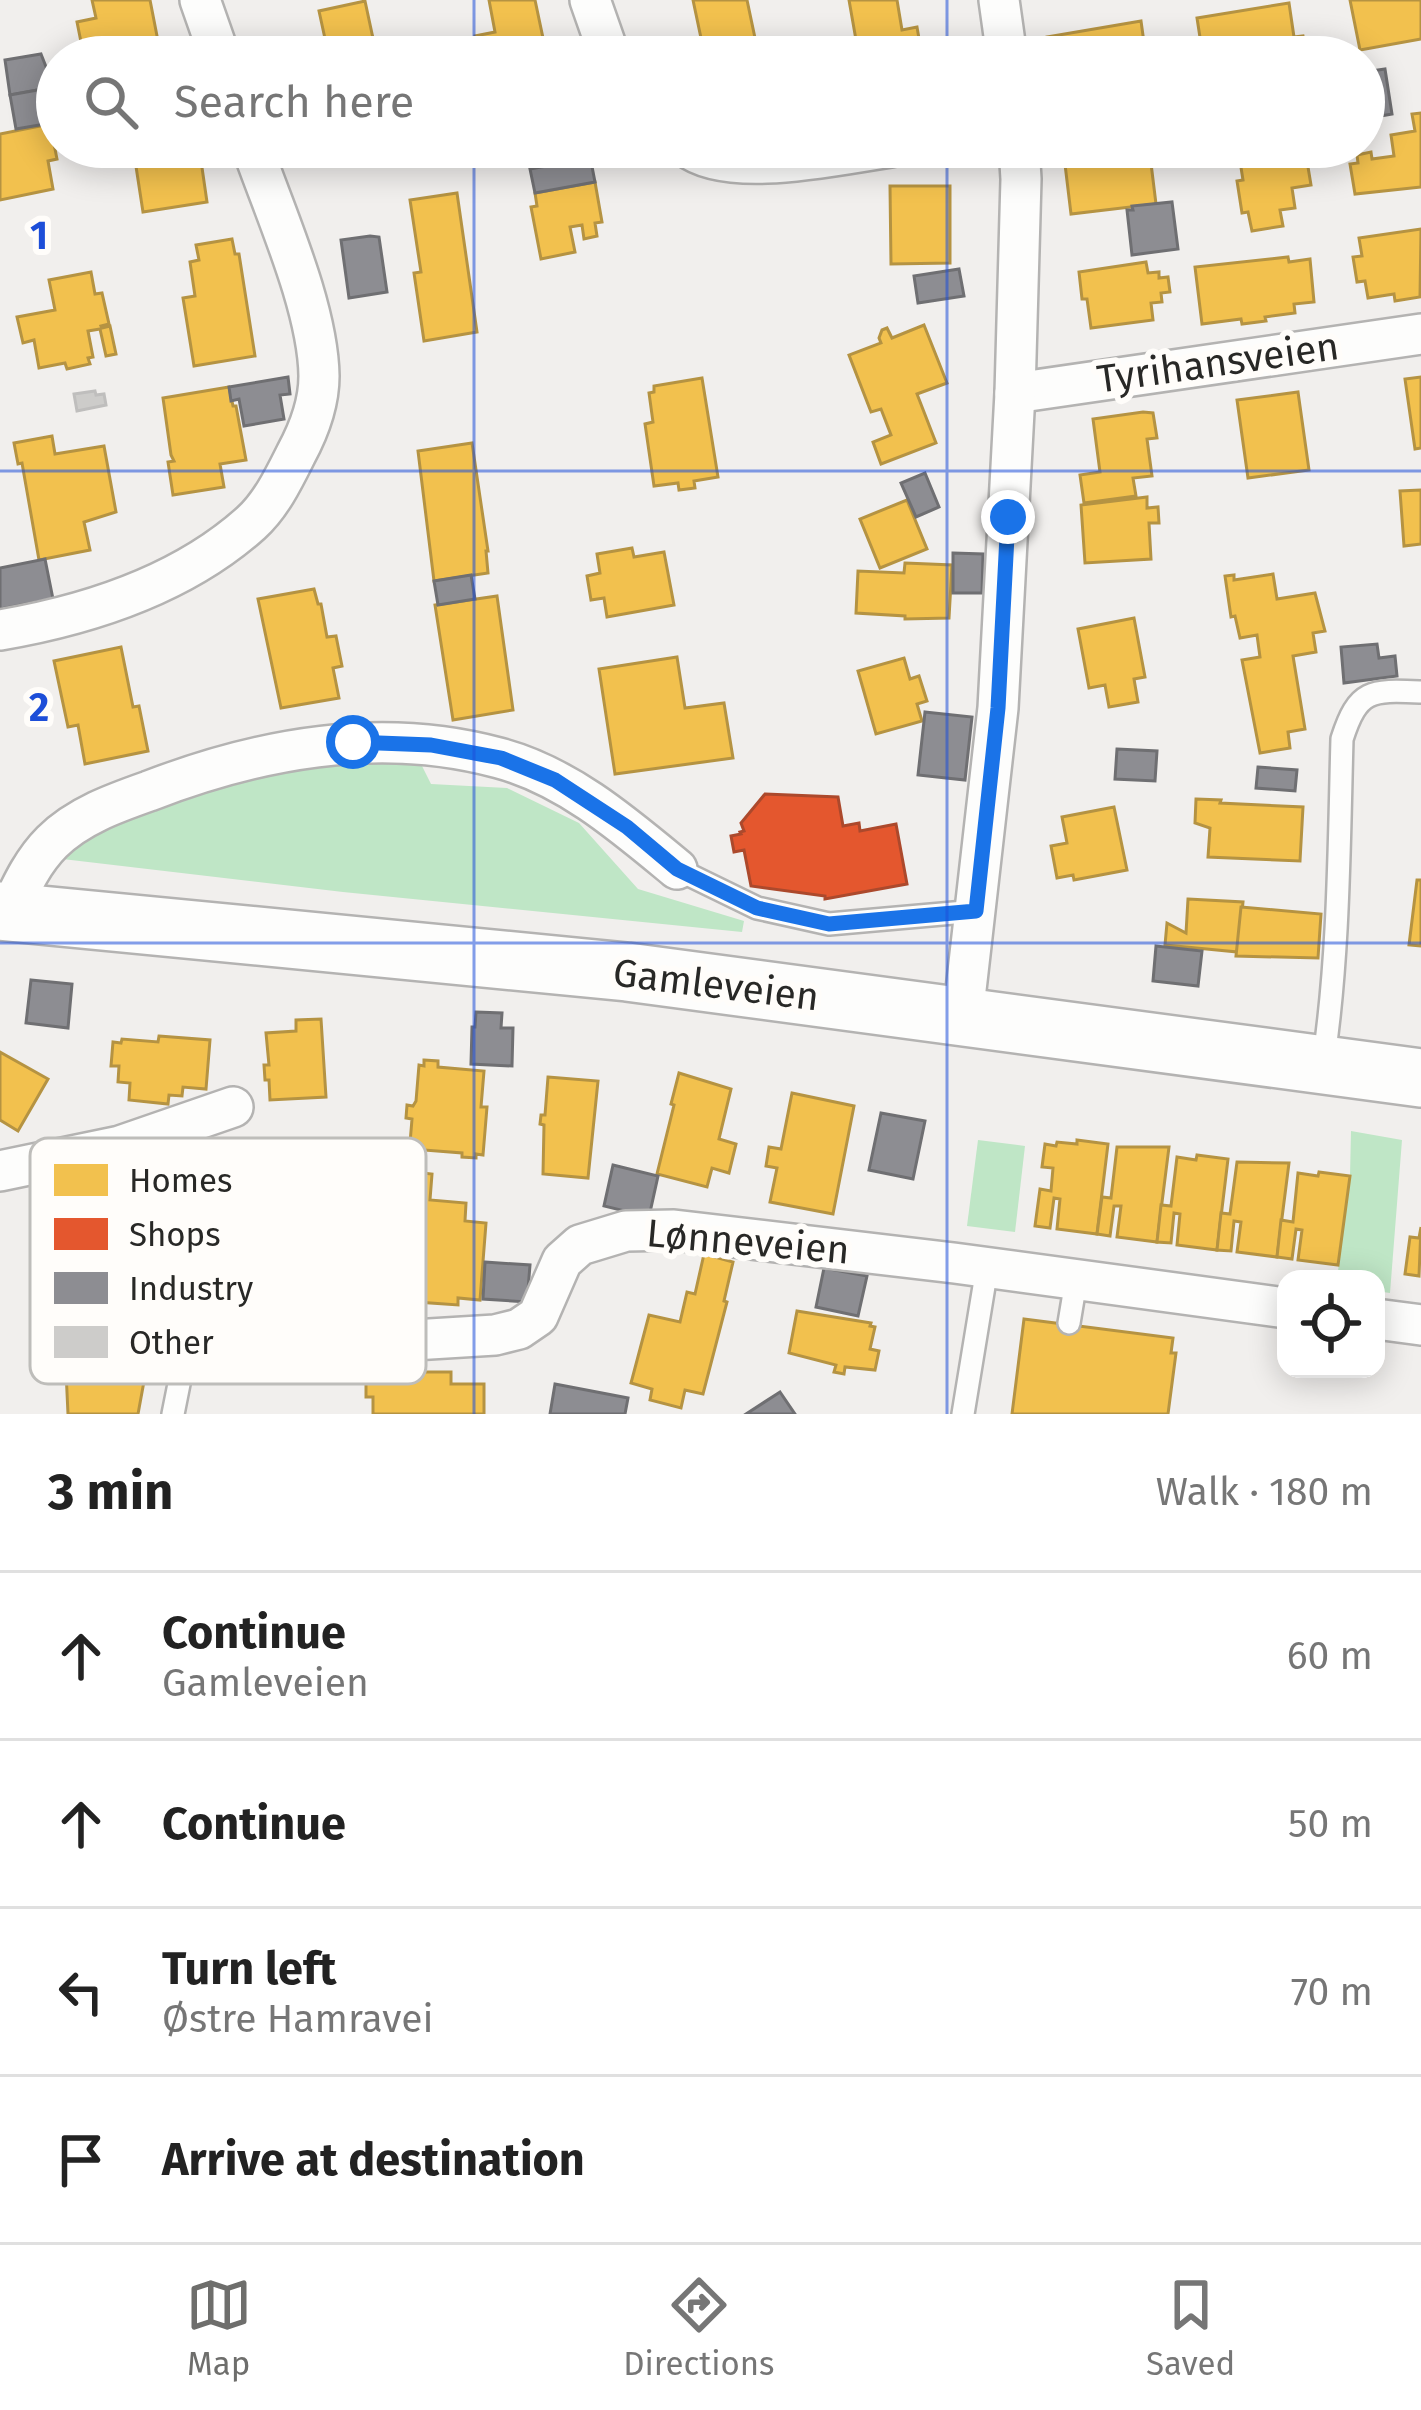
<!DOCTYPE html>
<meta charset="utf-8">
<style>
:root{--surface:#fff;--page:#f2f2f2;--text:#222;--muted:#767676;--line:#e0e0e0;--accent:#6e6e6c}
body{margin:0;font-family:"Fira Sans",sans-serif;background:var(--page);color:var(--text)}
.controls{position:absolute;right:36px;bottom:36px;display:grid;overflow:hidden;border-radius:24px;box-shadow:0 6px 30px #0003}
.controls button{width:108px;height:108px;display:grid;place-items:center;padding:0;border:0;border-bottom:3px solid var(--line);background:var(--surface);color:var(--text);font:60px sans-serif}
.stop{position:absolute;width:36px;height:36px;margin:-27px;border:9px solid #1a73e8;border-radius:50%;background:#fff}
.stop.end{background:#1a73e8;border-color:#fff;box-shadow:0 3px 12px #0008}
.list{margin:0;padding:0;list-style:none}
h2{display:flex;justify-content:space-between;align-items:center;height:156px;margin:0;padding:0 48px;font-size:51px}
h2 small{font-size:39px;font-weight:400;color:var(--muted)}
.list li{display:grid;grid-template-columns:78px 1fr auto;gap:36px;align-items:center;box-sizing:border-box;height:168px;padding:0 48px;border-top:3px solid var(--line)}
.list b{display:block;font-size:45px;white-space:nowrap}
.list p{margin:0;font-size:39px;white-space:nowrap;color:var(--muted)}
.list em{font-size:39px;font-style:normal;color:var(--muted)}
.icon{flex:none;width:66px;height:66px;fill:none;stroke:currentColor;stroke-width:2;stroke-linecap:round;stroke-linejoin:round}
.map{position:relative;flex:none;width:1421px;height:1414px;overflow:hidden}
.search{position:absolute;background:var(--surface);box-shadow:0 6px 30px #0003;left:36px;right:36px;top:36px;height:132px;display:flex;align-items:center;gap:30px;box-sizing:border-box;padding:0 42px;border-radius:66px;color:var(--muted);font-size:45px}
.sheet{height:828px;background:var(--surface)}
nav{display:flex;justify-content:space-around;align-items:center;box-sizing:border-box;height:168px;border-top:3px solid var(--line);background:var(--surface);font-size:33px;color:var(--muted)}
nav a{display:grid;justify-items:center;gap:6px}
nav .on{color:var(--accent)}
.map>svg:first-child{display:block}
</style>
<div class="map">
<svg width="1421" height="1414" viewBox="0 0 1421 1414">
<rect width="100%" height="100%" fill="#f1efed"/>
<g fill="#bfe6c6">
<polygon points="326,754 421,764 431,784 507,788 579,823 638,889 744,921 742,932 343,892 54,858 115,815"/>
<polygon points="1351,1131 1402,1140 1390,1293 1376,1291 1376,1279 1337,1279 1350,1176"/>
<polygon points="978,1140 1025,1146 1015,1232 967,1226"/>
</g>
<g fill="#f2c14e" stroke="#b59342" stroke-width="3">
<polygon points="92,0 150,0 158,41 108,51 109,57 84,57 77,22 96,18"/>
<polygon points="489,0 535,0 547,57 479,57 475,36 495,32"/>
<polygon points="693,0 747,0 759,57 705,57"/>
<polygon points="849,0 897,0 902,30 917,27 921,50 906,53 907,57 859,57"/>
<polygon points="1350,0 1421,0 1421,39 1360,50"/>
<polygon points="365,1 377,57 329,57 319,11"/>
<polygon points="1289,3 1294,37 1303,36 1307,57 1203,57 1197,18"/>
<polygon points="1141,21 1146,57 1050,57 1047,37"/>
<polygon points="1421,113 1421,187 1355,194 1350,164 1358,163 1357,155 1371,152 1372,159 1394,156 1391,135 1415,131 1412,114"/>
<polygon points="50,124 57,159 48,161 53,189 0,200 0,134"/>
<polygon points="133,147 199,147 207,202 143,212"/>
<polygon points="1149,147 1156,204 1071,214 1064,156"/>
<polygon points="1293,147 1296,163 1307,161 1311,185 1292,188 1295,208 1280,210 1283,226 1252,231 1248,212 1242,213 1237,181 1243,180 1239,155"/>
<polygon points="595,182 602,222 595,223 597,236 584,239 582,225 570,227 575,252 541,259 531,207 537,206 535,193"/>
<polygon points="890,186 950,186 950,263 891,264"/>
<polygon points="457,193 477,332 424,341 414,273 421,272 410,200"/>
<polygon points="1421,229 1420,297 1395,301 1394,294 1368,298 1365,281 1357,282 1353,257 1362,256 1359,238"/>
<polygon points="232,239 235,254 239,254 255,356 194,366 183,298 195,296 190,262 199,260 196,245"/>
<polygon points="1288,257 1289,262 1310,259 1314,302 1294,304 1295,313 1265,317 1266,321 1242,324 1241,319 1202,324 1195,267"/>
<polygon points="1146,262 1148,273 1159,272 1159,278 1168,277 1170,292 1161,293 1162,302 1151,303 1153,320 1091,328 1087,299 1082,299 1079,272"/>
<polygon points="91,272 95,294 102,293 109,324 101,326 102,328 110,326 116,354 106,356 100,329 88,331 93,357 88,358 90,364 67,369 65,363 39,368 34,340 23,343 17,317 55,310 49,280"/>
<polygon points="924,325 947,383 917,394 936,443 881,464 873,442 891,435 881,409 871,412 849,355 881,343 879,338 882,330 887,328 892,338"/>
<polygon points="1421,377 1421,448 1415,449 1405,379"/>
<polygon points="702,378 718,477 694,481 695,488 679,490 678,483 654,486 645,424 653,422 649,393 654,392 654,386"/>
<polygon points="229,387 233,406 236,406 246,460 220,464 224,487 173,495 168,462 174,461 171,455 163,398"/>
<polygon points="1298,392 1309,470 1248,478 1237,400"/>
<polygon points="1143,412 1153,413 1157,438 1147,439 1152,476 1133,478 1136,496 1084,503 1080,475 1100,472 1093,419"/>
<polygon points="52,436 55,454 104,446 116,512 84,522 90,550 39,560 22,463 18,464 14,443"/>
<polygon points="472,443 488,551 486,551 488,573 434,581 418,451"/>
<polygon points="1421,490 1421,544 1404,546 1400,491"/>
<polygon points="1147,497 1147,508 1158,507 1159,523 1149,523 1151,559 1085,563 1081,505"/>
<polygon points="907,500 927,549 880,568 860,519"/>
<polygon points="632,548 634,557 664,552 674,605 607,617 604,598 591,600 587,576 600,573 597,554"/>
<polygon points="905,563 952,565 949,618 905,619 905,616 856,613 858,571 904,573"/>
<polygon points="1273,574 1277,599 1315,593 1325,631 1313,633 1316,652 1293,656 1305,729 1288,732 1290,748 1260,753 1242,660 1260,657 1257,635 1240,638 1235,616 1231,617 1225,576 1234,575 1234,580"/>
<polygon points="314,589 318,604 321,604 327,637 336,636 342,666 333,668 339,698 281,708 258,599"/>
<polygon points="497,596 513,710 453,720 435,605"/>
<polygon points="1134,618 1145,677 1134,679 1138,702 1109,707 1105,685 1089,688 1078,629"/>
<polygon points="121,647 133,707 139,706 148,751 85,764 78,725 68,727 54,661"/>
<polygon points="677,657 685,708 724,703 733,758 615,774 599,669"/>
<polygon points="904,658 910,679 919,676 927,701 917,704 922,721 876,734 858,671"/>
<polygon points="1196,799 1221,800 1220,803 1303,807 1300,861 1208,857 1210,828 1195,823"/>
<polygon points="1114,807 1127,870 1074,880 1073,875 1057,878 1051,846 1067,843 1062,817"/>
<polygon points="1417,880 1421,880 1421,946 1409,945"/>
<polygon points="1188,899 1243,902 1238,952 1165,945 1167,923 1186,933"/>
<polygon points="1241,907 1321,914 1318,958 1236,956"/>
<polygon points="321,1019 326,1097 270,1100 269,1080 265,1080 264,1065 269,1065 266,1033 296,1031 296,1020"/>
<polygon points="159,1036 210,1040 206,1089 183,1087 182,1096 169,1095 168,1104 129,1100 130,1083 118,1082 119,1066 111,1066 113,1042 121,1043 122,1039 158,1042"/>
<polygon points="0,1052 48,1079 18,1131 0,1120"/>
<polygon points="424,1060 438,1061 438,1067 484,1071 481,1107 487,1107 483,1155 476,1154 476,1158 462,1157 462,1153 412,1149 411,1169 385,1167 388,1141 410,1143 412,1119 406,1118 407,1105 413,1106 416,1101 419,1065 424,1066"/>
<polygon points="679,1073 731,1089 719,1139 736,1144 729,1173 712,1168 707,1187 657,1174 674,1105 671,1104"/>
<polygon points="548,1077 598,1081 588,1178 543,1174 544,1125 540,1124 541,1115 545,1115"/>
<polygon points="792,1093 854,1106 833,1214 770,1202 777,1168 766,1166 769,1147 781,1149"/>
<polygon points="1077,1140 1108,1144 1097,1234 1057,1229 1060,1199 1054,1198 1050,1228 1035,1226 1040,1189 1051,1191 1053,1168 1042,1167 1045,1144 1056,1146 1057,1142 1077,1144"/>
<polygon points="1117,1147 1169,1147 1157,1242 1117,1237 1121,1206 1114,1206 1110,1236 1097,1234 1102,1197 1111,1198"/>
<polygon points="1197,1155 1228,1159 1217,1250 1177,1245 1180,1214 1174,1213 1171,1243 1157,1242 1161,1205 1171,1206 1177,1157 1196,1160"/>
<polygon points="1237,1162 1289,1163 1277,1257 1237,1252 1241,1222 1234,1221 1231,1251 1217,1250 1221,1213 1230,1214"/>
<polygon points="386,1169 432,1174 430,1200 466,1203 465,1221 486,1223 480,1300 458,1298 458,1305 417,1302 418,1284 397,1282 395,1255 379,1254"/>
<polygon points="1319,1172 1350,1176 1338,1265 1298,1260 1302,1230 1296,1229 1292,1259 1277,1257 1281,1220 1293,1222 1298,1173 1318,1176"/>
<polygon points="1421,1227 1419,1276 1405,1274 1410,1237 1419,1238"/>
<polygon points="704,1254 733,1262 724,1301 727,1302 703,1394 685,1390 681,1408 650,1400 652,1389 631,1383 649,1315 680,1322 687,1292 695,1294"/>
<polygon points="797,1311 871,1323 870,1326 875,1327 870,1349 879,1351 875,1370 845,1367 844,1374 834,1372 836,1365 789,1353"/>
<polygon points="1024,1319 1173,1338 1171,1353 1176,1353 1168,1414 1012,1414"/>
<polygon points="98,1335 133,1341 128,1372 145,1376 138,1414 68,1414 66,1371 92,1369"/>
<polygon points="387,1372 451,1372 451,1384 484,1384 484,1414 373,1414 373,1397 366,1397 366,1377 387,1377"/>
</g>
<polygon fill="#e4572e" stroke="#ac492c" stroke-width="3" points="765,794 838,797 843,826 859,823 860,831 896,824 907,884 825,899 825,896 751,886 744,850 734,852 731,836 741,834 740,832 744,831 741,823"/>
<g fill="#8d8d92" stroke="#6f6f72" stroke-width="3">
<polygon points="149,43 151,51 172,47 174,57 109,57 108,51"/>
<polygon points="41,54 54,87 10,95 5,60"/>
<polygon points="1385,69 1392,114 1364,119 1364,72"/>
<polygon points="54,87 57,122 16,129 10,95"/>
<polygon points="549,147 604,147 589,151 595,182 535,193 530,169 552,165"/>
<polygon points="1172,202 1178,249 1132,255 1127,210 1133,210 1132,206"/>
<polygon points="370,236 379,237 387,292 349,298 341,240"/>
<polygon points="959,269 964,296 918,303 914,276"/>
<polygon points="288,377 290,394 280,395 284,419 244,426 239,399 231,401 229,387"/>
<polygon points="925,473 939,507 916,517 901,483"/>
<polygon points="953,553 983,554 982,593 953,593"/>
<polygon points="45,559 53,599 0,609 0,568"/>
<polygon points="471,575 475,599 438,605 434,581"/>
<polygon points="1377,644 1379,658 1395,656 1397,676 1344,683 1341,647"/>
<polygon points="925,712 972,717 965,780 918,775"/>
<polygon points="1117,749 1157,751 1155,781 1115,779"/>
<polygon points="1258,767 1297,770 1295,791 1256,788"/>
<polygon points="1156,946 1202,951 1198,986 1153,981"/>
<polygon points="31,980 72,984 68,1028 26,1023"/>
<polygon points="476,1012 502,1013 501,1028 513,1028 512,1066 471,1064 472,1027 475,1027"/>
<polygon points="881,1113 925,1121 913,1179 869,1170"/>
<polygon points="613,1165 658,1176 649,1217 604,1206"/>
<polygon points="485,1262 530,1265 527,1302 483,1299"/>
<polygon points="824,1268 867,1276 858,1316 816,1307"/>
<polygon points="555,1384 628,1398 625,1414 550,1414"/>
<polygon points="780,1392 795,1414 746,1414"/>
</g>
<polygon fill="#cdccca" stroke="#bfbebd" stroke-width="3" points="95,391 96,395 104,394 106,405 77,411 74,394"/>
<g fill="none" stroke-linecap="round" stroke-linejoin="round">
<g stroke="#b4b3b2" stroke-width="26">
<g id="lane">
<polyline points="677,869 757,908 829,924 976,911"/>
<path d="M1323,1064c16,-107 16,-217 19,-325 16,-50 29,-49 79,-47"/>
<polyline points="1069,1323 1076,1281"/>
<polyline points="173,1414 188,1339"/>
<polyline points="963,1414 987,1268"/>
</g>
</g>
<g stroke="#b4b3b2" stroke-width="44">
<g id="street">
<polyline points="200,0 220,57"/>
<polyline points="590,0 610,57"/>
<polyline points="999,0 1007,57"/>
<path d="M687,147c42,33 153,7 204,0"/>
<polyline points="1015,393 1421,334"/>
<path d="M0,630c88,-15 183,-46 251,-107 20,-18 33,-45 45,-69 13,-24 23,-50 23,-78 -1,-69 -44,-163 -67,-229"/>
<path d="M9,912c12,-25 23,-50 43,-70 26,-26 63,-39 97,-51 111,-43 233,-65 350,-33 68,18 125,67 178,111"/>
<polyline points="963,1016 998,708 1015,393 1021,179 1019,147"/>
<polyline points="0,1171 120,1146 233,1107"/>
<polyline points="1376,1319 1421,1325"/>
<polyline points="188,1339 332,1345 495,1335 519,1329 538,1316 562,1261 580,1245 626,1231 674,1230 954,1263 1286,1308"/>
</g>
</g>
<g stroke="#b4b3b2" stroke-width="62">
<polyline id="secondary" points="0,911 627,972 1421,1078"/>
</g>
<use href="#lane" stroke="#fdfdfc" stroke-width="21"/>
<use href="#street" stroke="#fdfdfc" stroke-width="39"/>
<use href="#secondary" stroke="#fdfdfc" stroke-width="57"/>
</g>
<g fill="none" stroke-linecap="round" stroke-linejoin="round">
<polyline stroke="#1a73e8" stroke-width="15" points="353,742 431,745 501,758 555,780 627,827 677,869 757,908 829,924 976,911 998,708 1008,517"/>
</g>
<path fill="none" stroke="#1d4ed8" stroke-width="3" stroke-opacity="0.55" d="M474,0v57M947,0v57M474,147v1267M947,147v1267M0,471h1421M0,943h1421"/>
<g text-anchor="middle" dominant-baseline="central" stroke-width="12" stroke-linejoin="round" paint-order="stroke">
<g font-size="39" fill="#282826" stroke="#fffdfa">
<text transform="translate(1218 363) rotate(-8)">Tyrihansveien</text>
<text transform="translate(716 985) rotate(7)">Gamleveien</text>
<text transform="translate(748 1242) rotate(5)">Lønneveien</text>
</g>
</g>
<rect x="30" y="1138" width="396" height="246" rx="18" fill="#fffdfa" stroke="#bebdba" stroke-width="3"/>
<rect x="54" y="1164" width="54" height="32" fill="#f2c14e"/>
<rect x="54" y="1218" width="54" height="32" fill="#e4572e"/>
<rect x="54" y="1272" width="54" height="32" fill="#8d8d92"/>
<rect x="54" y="1326" width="54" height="32" fill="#cdccca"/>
<g font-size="33" fill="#282826">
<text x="129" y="1192">Homes</text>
<text x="129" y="1246">Shops</text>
<text x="129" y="1300">Industry</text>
<text x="129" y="1354">Other</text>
</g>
<g font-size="39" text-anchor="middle" font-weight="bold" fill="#1d4ed8" stroke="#fffdfa" stroke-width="12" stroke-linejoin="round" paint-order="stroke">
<text x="39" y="249">1</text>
<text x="39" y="721">2</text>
</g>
</svg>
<div class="controls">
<button><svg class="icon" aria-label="locate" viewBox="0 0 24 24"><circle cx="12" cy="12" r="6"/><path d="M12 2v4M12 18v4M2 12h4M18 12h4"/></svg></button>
</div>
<div class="stop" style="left:353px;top:742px"></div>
<div class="stop end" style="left:1008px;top:517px"></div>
<div class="search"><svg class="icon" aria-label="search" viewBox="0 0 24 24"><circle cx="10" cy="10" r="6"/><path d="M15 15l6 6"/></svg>Search here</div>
</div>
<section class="sheet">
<h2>3 min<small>Walk · 180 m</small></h2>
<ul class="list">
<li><svg class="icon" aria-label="ahead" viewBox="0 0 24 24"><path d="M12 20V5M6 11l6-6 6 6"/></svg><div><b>Continue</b><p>Gamleveien</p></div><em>60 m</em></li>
<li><svg class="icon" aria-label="ahead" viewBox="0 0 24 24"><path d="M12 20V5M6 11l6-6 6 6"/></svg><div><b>Continue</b></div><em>50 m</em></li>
<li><svg class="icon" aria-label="left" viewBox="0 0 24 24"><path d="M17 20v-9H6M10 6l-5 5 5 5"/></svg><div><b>Turn left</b><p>Østre Hamravei</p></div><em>70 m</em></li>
<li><svg class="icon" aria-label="arrive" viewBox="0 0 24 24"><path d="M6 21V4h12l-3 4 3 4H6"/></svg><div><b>Arrive at destination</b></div></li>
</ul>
</section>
<nav>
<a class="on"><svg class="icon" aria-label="map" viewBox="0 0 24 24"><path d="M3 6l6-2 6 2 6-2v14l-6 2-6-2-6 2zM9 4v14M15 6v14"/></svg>Map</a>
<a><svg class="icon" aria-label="directions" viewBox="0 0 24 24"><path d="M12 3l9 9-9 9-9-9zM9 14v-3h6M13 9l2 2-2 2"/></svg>Directions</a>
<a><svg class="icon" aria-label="saved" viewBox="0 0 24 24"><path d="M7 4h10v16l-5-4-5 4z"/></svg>Saved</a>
</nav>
